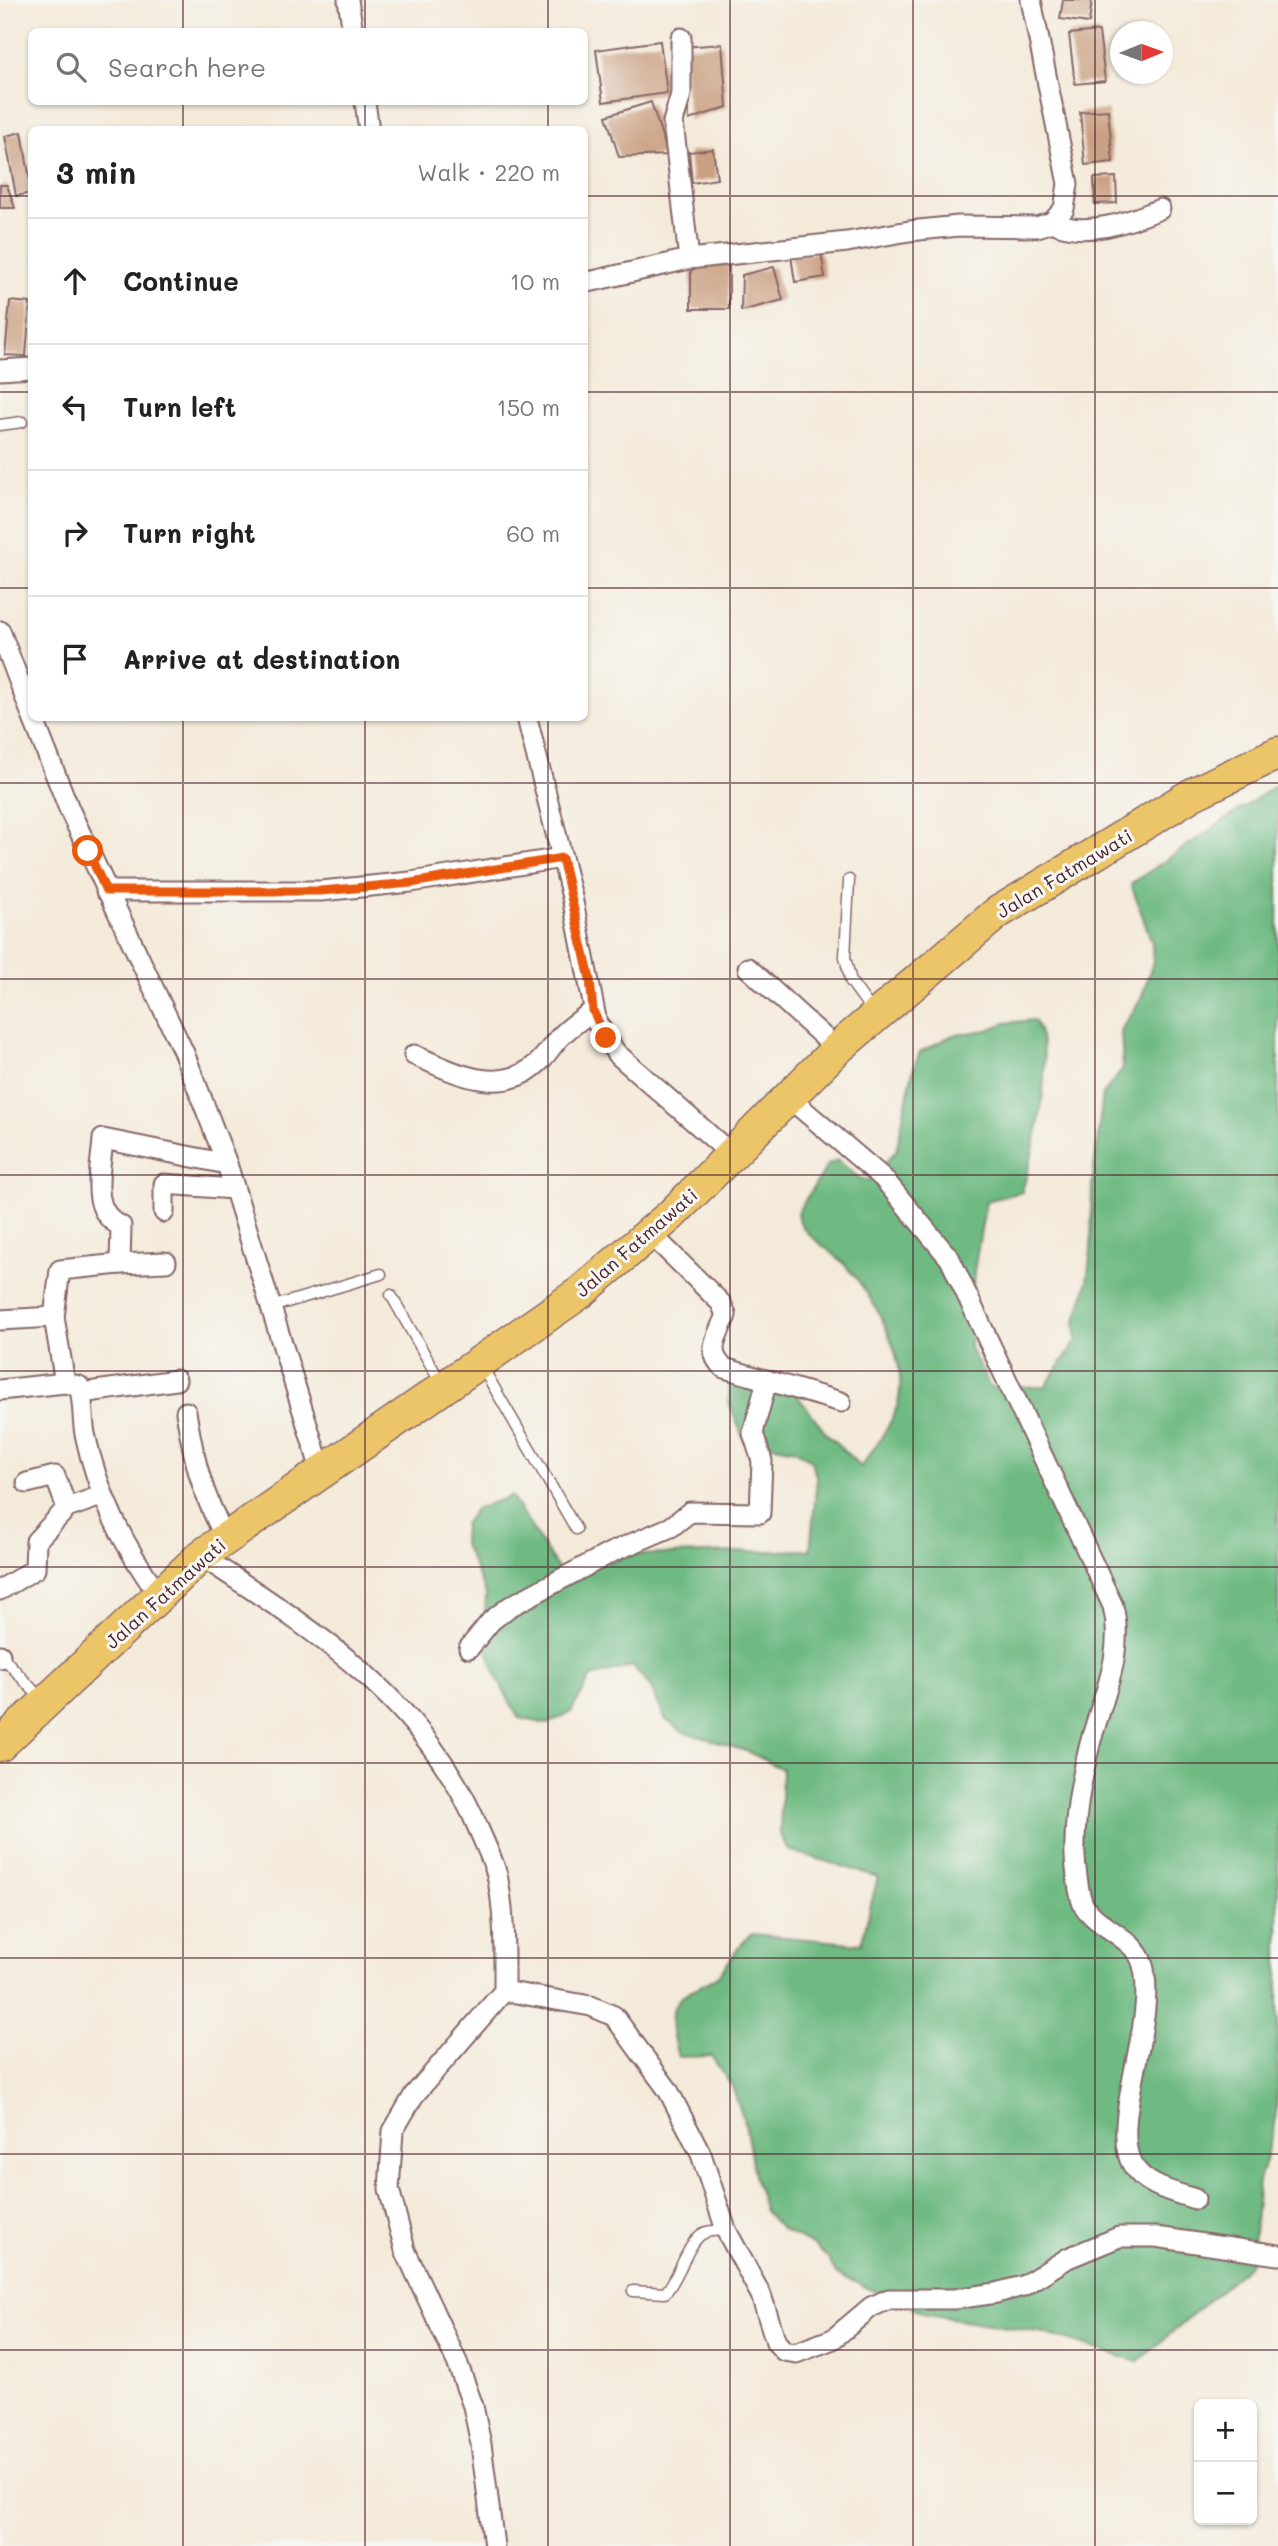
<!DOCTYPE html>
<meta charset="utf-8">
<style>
:root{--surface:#fff;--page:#f2f2f2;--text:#222;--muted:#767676;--line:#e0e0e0}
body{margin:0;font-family:Mali,sans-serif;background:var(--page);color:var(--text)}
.controls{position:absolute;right:21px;bottom:21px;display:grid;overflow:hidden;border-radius:10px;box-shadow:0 2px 5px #0004}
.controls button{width:63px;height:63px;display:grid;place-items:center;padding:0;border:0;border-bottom:2px solid var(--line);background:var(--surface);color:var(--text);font:35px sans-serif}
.compass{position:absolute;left:1110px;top:21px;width:63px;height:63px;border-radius:50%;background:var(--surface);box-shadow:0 2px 5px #0004;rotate:89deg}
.stop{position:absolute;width:21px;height:21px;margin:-16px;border:5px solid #ea580c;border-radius:50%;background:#fff}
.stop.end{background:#ea580c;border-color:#fff;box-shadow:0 2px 7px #0008}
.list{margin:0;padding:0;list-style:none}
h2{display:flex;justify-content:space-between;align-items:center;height:91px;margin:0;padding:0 28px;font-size:30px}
h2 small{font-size:23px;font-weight:400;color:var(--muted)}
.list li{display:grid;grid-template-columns:46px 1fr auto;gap:21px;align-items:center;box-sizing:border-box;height:126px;padding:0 28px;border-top:2px solid var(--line)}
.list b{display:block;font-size:26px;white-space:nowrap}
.list em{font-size:23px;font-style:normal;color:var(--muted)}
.icon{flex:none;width:38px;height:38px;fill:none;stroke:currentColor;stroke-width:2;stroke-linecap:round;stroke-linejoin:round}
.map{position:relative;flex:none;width:1278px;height:2546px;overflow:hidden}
.search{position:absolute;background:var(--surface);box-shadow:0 2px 5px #0004;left:28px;top:28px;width:560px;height:77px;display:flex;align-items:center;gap:18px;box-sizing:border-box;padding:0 24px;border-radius:10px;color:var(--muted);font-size:26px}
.panel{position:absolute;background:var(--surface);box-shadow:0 2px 5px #0004;left:28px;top:126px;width:560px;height:595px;border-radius:10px}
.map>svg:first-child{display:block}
</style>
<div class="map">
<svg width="1278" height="2546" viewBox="0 0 1278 2546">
<rect width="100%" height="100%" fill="#f6f6f2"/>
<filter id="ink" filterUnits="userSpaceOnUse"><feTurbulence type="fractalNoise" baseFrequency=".0143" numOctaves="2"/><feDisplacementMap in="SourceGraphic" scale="14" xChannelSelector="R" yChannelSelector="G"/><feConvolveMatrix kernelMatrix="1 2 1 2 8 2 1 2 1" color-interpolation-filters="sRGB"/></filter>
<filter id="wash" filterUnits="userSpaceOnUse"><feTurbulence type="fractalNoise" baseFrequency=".00686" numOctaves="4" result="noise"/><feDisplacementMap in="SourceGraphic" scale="28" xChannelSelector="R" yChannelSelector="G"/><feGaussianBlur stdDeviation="1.57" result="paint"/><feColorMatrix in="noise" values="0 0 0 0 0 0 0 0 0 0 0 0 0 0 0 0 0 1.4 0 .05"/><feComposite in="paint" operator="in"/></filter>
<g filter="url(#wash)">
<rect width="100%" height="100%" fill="#f4ead9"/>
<path fill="#6eba82" stroke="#5c6c56" stroke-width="2" d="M1278,784v1295l-3,47 -16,55 -8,82 -113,99 -94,-29 -117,-19 -91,-40 -8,-16 -14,-12 -33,-17 -16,-18 -10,-31 -10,-57 -13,-37 -21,-30 -33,1c-7,-27 -15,-52 14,-67 8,-4 19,-8 25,-14 14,-13 18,-29 35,-42l109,10 17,-67 -90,-27 -8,-16 2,-65 -33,-17 -67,-21 -16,-11 -16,-34 -17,-20 -42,11 -20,35 -24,12 -28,-6 -21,-38 -14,-38 2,-48 -23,-52 1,-18 11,-15 36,-13 51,79 71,-20 177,-5 7,-71 -6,-19 -16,-10 -51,-10 -15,-38v-19l41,-6 22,12 36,46 33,32c11,-17 27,-36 34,-55 20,-47 -23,-121 -56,-153 -16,-16 -37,-22 -42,-46l31,-48 9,-5 22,18 10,3 27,-30 17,-81 7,-18 33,-17 35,-5 17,-7 29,-3c24,39 0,130 -12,172l-36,9 -12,70 -4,77 20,39h55l32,-47 -2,-17 11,-35 5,-38 1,-64 11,-92 20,-25 -2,-39 20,-31 12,-37 -1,-19 -21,-59z"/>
<g id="blocks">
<g fill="#caa082">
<polygon points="1063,0 1092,0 1089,23 1060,19"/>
<polygon points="1099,31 1105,81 1075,84 1069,34"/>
<polygon points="660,41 667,93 603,102 596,50"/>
<polygon points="722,44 727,107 689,120 683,47"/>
<polygon points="651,102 668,155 619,157 606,116"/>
<polygon points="1108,110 1113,162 1085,165 1080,112"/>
<polygon points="22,132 32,193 16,196 5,136"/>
<polygon points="713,149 717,179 692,183 689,152"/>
<polygon points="1116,177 1117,203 1095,204 1094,178"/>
<polygon points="0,185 7,185 15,208 0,208"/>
<polygon points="821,252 825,277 795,282 791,256"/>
<rect x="691" y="263" width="38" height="46"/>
<polygon points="774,267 783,300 741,311 742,275"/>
<polygon points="10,301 30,303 26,356 5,355"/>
</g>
</g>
</g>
<g filter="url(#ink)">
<use href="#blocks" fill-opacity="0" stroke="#866668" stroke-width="2"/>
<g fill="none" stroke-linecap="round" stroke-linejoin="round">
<g stroke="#866668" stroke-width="13">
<g id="service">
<polyline points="0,425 22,422"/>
<polyline points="849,880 845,957 851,982 873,1012"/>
<polyline points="391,1295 441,1383"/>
<polyline points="271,1307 381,1274"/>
<polyline points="481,1365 576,1529"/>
<polyline points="2,1656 42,1700"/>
<path d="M633,2291l32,2c14,-14 23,-53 39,-60 6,-3 16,-2 22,-3"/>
</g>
</g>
<g stroke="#866668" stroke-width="23">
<g id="minor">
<polyline points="348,0 353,32"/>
<polyline points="681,38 681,94 673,122 689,259"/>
<polyline points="365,102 369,130"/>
<path d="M1052,222c33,16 77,0 108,-13"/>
<polyline points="584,283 689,259 847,242 909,231 959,226 1037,227 1052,222 1064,209 1068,184 1031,0"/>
<polyline points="0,370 32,368"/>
<polyline points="0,631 32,715"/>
<polyline points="33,718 70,811 184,1053 227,1164 321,1470"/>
<polyline points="527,718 572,897 597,1023 616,1053 731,1154"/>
<polyline points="106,891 321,891 411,882 562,858"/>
<polyline points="748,968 837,1049"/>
<path d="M414,1055c39,17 86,43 124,8 9,-8 15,-20 25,-29 9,-9 20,-16 30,-23"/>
<path d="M787,1096l96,82 67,81 163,347c12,48 -11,92 -23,138 -8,32 -15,67 -15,100 -1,12 3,52 9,62 15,23 52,32 59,59 15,56 -34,158 -11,199 12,22 41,28 63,35"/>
<polyline points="164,1212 164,1184 234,1189"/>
<path d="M650,1233l71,70 5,12c-7,19 -22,36 -2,53l117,34"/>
<polyline points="120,1264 166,1262"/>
<polyline points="0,1320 54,1317"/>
<path d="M65,1383l-11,-66 6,-47 60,-6 1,-38c-33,-15 -20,-56 -18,-87l124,25"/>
<path d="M0,1390l65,-7 14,3c5,16 3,32 6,48 13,61 38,111 74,161"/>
<polyline points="81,1393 176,1380"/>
<path d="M186,1412c8,48 16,83 40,126"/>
<polyline points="27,1483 55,1476 67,1508"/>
<path d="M201,1556c114,75 224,143 278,274 6,14 14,30 18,45 8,37 7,78 7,116l-90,104 -21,36 -4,58 16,61 52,112 16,44 8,38 13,102"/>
<polyline points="0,1590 35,1569 36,1541 67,1508 101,1496"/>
<polyline points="469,1648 491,1621 509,1607 612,1552 671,1527 690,1512 760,1513 762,1461 753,1433 767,1380"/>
<polyline points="0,1655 0,1658"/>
<polyline points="504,1991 591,2006 614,2016 668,2090 701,2154 726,2230 761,2295 776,2342 784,2351 796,2353 833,2339 871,2307 889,2299 955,2299 996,2293 1023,2286 1068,2258 1119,2237 1156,2237 1278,2255"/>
</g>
</g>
<g stroke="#866668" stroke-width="35">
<polyline id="trunk" points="0,1745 201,1556 581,1292 671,1215 837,1049 997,913 1193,794 1278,753"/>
</g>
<use href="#service" stroke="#fff" stroke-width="10"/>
<use href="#minor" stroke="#fff" stroke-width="19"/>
<use href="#trunk" stroke="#edc569" stroke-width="32"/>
</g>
</g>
<g fill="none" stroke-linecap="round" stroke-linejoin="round" filter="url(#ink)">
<polyline stroke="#ea580c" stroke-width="9" points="88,851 106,891 321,891 411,883 562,858 590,979 593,1011 606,1038"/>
</g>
<path fill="none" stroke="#4a1f2b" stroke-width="2" stroke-opacity="0.55" d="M183,0v32M365,0v32M548,0v32M730,0v2546M913,0v2546M1095,0v2546M183,102v28M365,102v28M548,102v28M0,196h32M584,196h694M0,392h32M584,392h694M0,588h32M584,588h694M183,718v1828M365,718v1828M548,718v1828M0,783h1278M0,979h1278M0,1175h1278M0,1371h1278M0,1567h1278M0,1763h1278M0,1958h1278M0,2154h1278M0,2350h1278"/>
<g text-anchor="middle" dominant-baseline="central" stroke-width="6" stroke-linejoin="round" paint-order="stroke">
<g font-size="19" fill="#4a1f2b" stroke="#f6f6f2">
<text transform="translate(1064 873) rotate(-31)">Jalan Fatmawati</text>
<text transform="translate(636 1242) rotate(-41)">Jalan Fatmawati</text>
<text transform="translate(165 1593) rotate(-42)">Jalan Fatmawati</text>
</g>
</g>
</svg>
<div class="controls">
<button>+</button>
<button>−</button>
</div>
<svg class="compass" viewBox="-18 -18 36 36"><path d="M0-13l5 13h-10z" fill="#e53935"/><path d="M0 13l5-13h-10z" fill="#767676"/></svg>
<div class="stop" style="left:88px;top:851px"></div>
<div class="stop end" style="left:606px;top:1038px"></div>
<div class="search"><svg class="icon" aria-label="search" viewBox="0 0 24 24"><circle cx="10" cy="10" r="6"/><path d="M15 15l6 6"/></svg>Search here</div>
<section class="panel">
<h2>3 min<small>Walk · 220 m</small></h2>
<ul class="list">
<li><svg class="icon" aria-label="ahead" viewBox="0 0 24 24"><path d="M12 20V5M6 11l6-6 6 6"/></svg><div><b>Continue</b></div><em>10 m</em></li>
<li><svg class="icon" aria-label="left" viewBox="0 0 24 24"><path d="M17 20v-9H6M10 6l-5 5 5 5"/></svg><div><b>Turn left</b></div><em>150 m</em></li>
<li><svg class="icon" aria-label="right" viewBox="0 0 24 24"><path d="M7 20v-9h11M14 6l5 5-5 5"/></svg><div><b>Turn right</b></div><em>60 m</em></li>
<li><svg class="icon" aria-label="arrive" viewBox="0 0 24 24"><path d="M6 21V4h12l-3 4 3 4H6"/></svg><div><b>Arrive at destination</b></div></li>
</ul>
</section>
</div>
